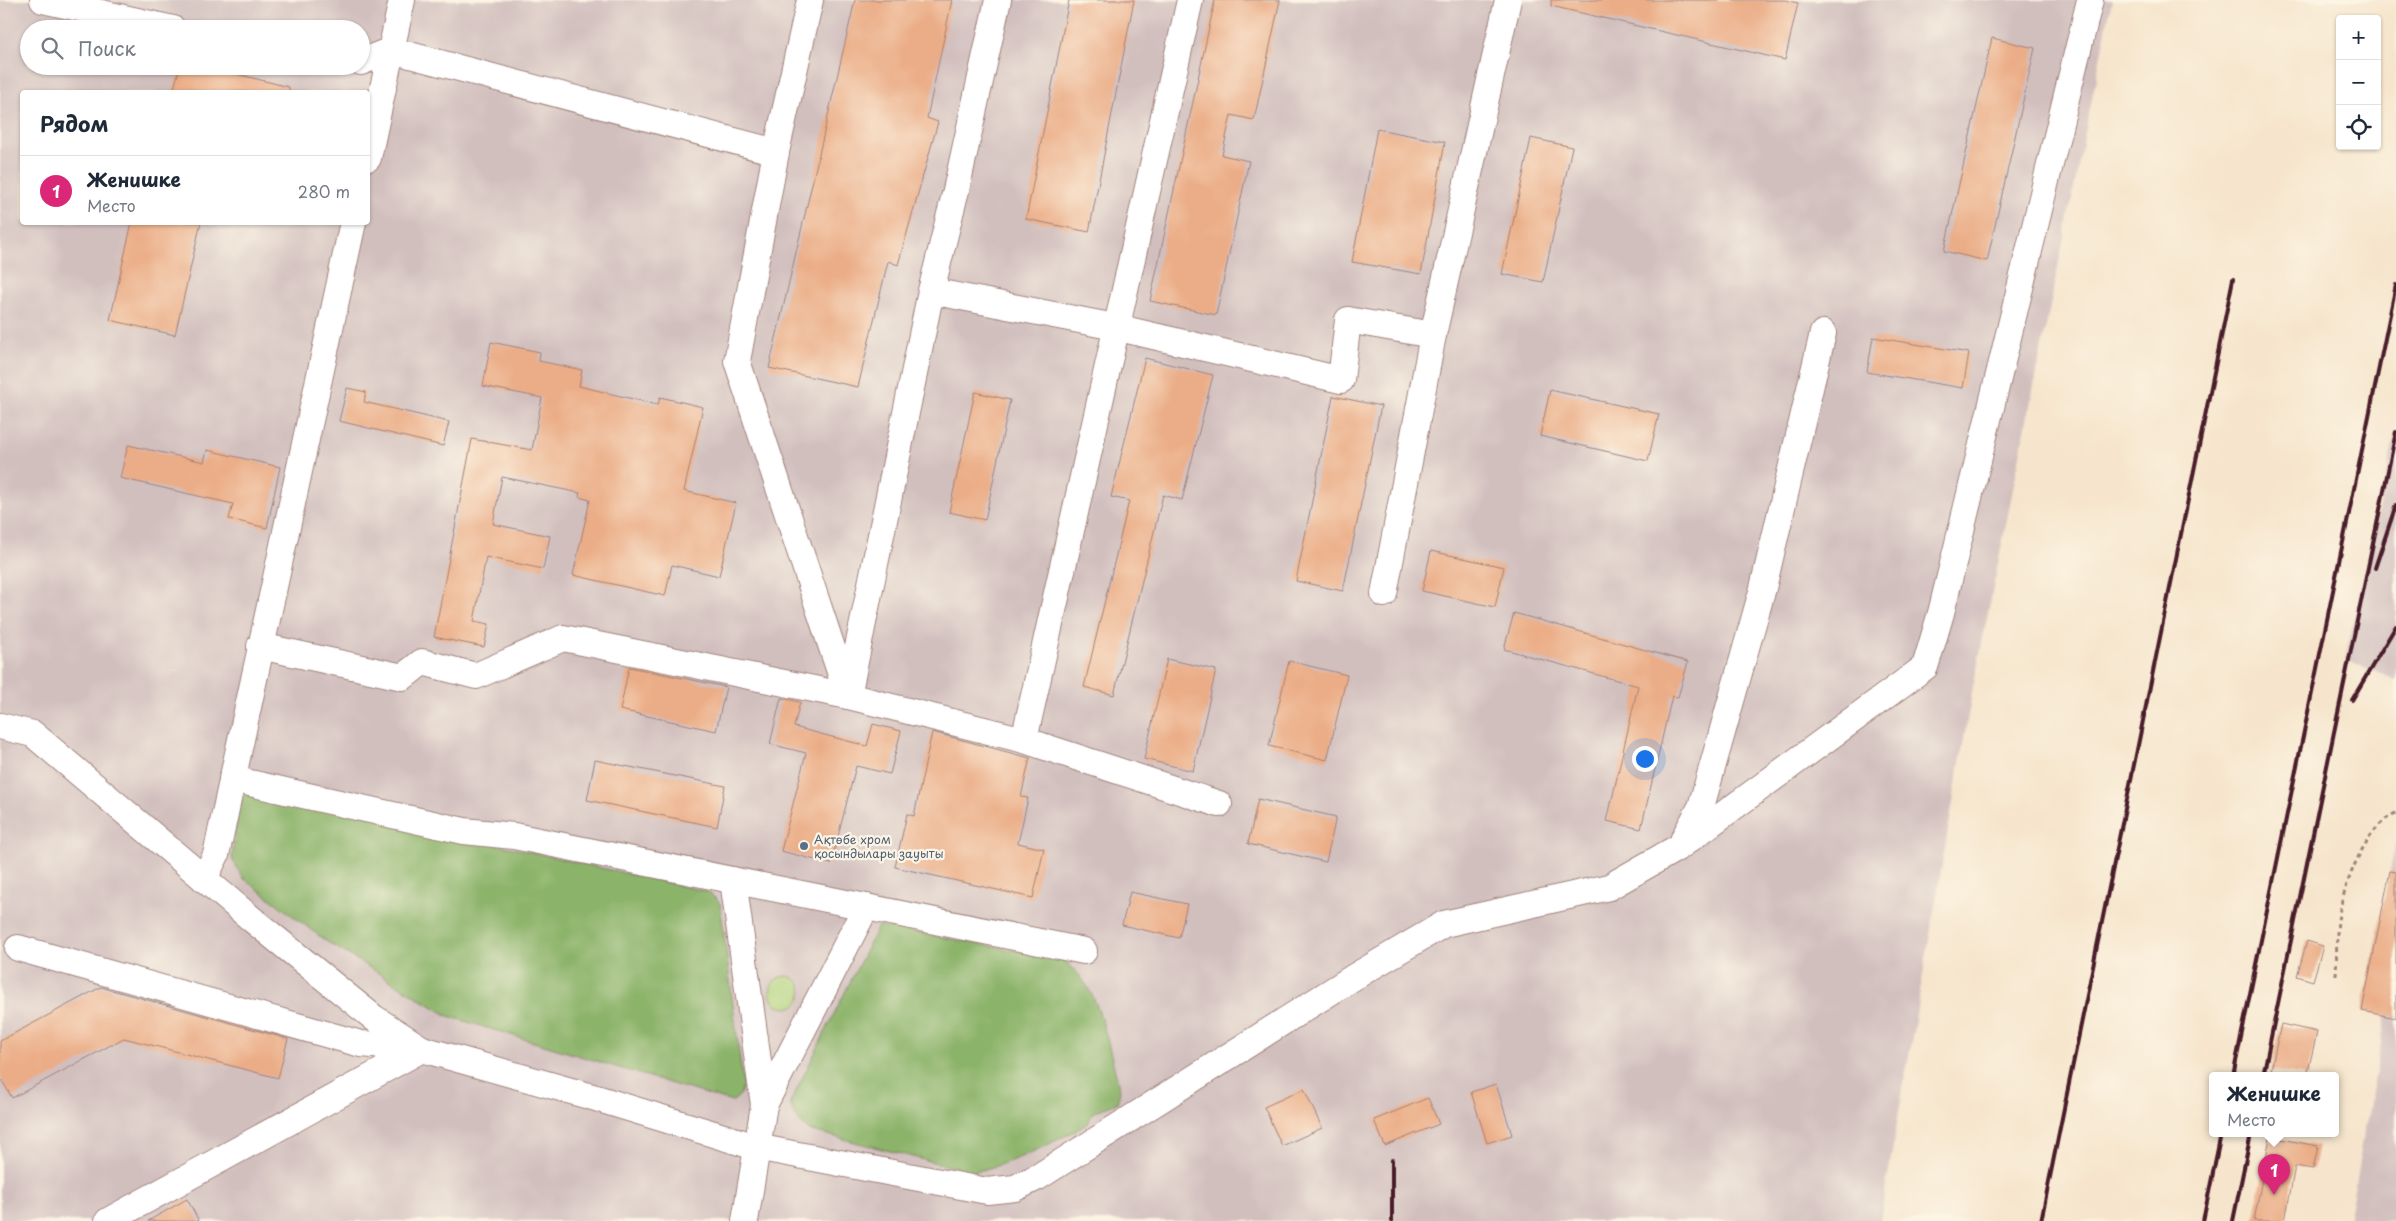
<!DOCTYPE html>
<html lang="ru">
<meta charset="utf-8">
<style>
:root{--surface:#fff;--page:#f2f2f3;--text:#1f2937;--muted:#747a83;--line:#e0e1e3;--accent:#db2777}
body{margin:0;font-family:"Playpen Sans",sans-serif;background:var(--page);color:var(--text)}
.controls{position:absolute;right:15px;top:15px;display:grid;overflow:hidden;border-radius:5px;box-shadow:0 1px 4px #0004}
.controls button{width:45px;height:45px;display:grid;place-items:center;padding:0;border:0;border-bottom:1px solid var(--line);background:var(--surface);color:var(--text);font:25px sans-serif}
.you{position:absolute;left:1644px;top:758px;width:18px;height:18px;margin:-12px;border:4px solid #fff;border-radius:50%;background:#1a73e8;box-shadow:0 0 0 8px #1a73e833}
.badge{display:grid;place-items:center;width:32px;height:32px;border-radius:50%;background:var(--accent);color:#fff;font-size:16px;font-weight:700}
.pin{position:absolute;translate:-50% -41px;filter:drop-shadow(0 1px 2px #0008)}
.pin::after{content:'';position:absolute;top:26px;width:18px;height:15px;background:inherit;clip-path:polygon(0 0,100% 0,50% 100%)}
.popup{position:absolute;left:2209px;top:1072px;width:130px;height:65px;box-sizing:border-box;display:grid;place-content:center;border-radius:5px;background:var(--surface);filter:drop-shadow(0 1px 4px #0005);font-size:16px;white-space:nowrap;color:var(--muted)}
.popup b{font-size:19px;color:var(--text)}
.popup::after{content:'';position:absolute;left:50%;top:100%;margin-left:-10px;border:10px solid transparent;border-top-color:var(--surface)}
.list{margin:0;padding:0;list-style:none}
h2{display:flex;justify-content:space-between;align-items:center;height:65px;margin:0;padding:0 20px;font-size:21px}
h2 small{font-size:16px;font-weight:400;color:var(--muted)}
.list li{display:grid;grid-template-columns:32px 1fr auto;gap:15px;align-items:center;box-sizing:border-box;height:70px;padding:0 20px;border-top:1px solid var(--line)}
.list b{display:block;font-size:19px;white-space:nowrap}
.list p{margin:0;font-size:16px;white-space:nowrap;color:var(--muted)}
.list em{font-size:16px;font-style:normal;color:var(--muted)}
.icon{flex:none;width:28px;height:28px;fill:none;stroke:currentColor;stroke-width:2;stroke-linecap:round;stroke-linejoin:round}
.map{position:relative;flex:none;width:2396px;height:1221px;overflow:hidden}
.search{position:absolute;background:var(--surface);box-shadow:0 1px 4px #0004;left:20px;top:20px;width:350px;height:55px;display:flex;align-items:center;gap:12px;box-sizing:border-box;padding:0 18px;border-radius:28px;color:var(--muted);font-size:19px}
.panel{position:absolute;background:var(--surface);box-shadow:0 1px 4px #0004;left:20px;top:90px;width:350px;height:135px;border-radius:5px}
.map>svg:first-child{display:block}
</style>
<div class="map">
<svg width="2396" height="1221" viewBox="0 0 2396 1221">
<rect width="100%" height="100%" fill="#fcf5e5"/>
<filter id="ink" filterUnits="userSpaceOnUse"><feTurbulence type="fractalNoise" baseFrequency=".02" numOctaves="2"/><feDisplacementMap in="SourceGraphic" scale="10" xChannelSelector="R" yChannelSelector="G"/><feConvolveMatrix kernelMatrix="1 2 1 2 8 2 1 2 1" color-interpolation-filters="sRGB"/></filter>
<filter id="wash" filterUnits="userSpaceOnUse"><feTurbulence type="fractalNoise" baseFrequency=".0096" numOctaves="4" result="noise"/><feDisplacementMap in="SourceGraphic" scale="20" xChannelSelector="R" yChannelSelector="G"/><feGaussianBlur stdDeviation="1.12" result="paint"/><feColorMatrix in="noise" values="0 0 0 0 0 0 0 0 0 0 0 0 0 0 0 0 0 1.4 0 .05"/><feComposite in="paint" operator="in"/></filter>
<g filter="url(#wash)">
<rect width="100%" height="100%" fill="#f6e5cc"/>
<g fill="#d1bfbe" fill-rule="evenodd">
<path d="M0,0h2112l-139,687 -93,534h-1880zM29,29h332v37h-332zM22,92h346v130h-346z"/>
<polygon points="2396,430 2396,680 2345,660"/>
<polygon points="2396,841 2396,1221 2348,1221 2386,1016 2362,1011"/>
</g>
<circle fill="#afd179" stroke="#7c7852" cx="786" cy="992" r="16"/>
<g fill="#8bb369" stroke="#6a694a">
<polygon points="245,788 709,892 720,903 743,1084 741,1094 732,1102 448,1016 326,941 243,878 232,859 237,814"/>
<path d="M878,926l181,32c43,24 48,89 61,132l-3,13 -24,9 -5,12c-37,19 -74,40 -116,48l-164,-42 -13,-13 -5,-14z"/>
</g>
<g id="blocks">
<g fill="#ebad87">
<polygon points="855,0 952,0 927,118 938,122 898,265 888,261 858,387 769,368"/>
<polygon points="1069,0 1134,0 1089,232 1026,219"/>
<polygon points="1215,0 1280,0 1254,120 1231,115 1222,155 1249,161 1216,315 1150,301"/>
<polygon points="1551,0 1785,0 1798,3 1785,60 1551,6"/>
<polygon points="1992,38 2035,48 1987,261 1944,251"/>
<polygon points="180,66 204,66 289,87 289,92 173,92"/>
<polygon points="1377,129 1445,142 1421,274 1352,262"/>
<polygon points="1531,138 1572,147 1543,282 1502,274"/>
<polygon points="132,222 201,222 175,335 110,320"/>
<polygon points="1873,337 1969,353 1963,388 1867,372"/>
<polygon points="491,342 540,352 539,361 582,370 579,386 658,405 660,397 703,407 684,491 736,503 719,576 672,565 665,596 573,575 590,500 579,497 580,493 502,477 493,524 550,536 543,569 486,557 474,621 489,624 484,647 434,637 472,439 532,450 542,398 483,386"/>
<polygon points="1145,358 1213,375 1182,500 1163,495 1114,695 1084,687 1129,501 1111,497"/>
<polygon points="347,388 366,392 364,402 449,422 443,446 339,421"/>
<polygon points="1550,390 1659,414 1648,461 1540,436"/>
<polygon points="975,392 1010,400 985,520 949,512"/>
<polygon points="1333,396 1381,406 1343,591 1296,581"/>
<polygon points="128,445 204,462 207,450 280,467 267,528 229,519 233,504 120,478"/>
<polygon points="1431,551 1504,567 1495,607 1422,591"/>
<polygon points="1514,613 1688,662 1678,697 1672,696 1641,829 1607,821 1638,686 1504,649"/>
<polygon points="1167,659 1216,670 1193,771 1144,759"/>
<polygon points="1289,661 1347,675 1327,760 1269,746"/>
<polygon points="629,667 726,687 716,731 620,710"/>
<polygon points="781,698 800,702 794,727 867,746 873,724 901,731 890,774 856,766 831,864 781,851 806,753 770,744"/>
<polygon points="932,732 1030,758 1021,797 1028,798 1018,843 1044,849 1033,898 895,867 907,814 914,816"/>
<polygon points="595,760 725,786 717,827 587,800"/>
<polygon points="1258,799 1336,817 1326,862 1248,844"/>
<polygon points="2390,871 2396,872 2396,1018 2362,1011"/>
<polygon points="1130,892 1187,904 1179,938 1122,925"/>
<polygon points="2307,941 2323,946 2313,981 2297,976"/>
<polygon points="101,987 288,1039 278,1078 124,1038 12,1098 0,1077 0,1041"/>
<polygon points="2281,1024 2317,1032 2307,1076 2271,1070"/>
<polygon points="1496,1084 1512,1135 1487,1143 1471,1092"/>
<polygon points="1304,1089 1322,1128 1282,1146 1264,1107"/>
<polygon points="1428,1098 1439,1124 1385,1146 1374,1120"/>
<polygon points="2270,1137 2318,1146 2313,1169 2295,1166 2285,1221 2254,1221"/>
<polygon points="187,1199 199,1221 148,1221"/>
</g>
</g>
</g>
<g filter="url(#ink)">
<use href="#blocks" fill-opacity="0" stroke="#a0827c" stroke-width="1"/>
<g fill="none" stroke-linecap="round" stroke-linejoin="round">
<g stroke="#a0827c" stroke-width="28">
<g id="minor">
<polyline points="43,0 173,29"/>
<polyline points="810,0 776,152 737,361 848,696 1024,740 1190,0"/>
<polyline points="361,62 391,50 776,152"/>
<polyline points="368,158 402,0"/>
<polyline points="931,291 956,190 998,0"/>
<polyline points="1384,594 1433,335"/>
<polyline points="260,646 403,677 422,662 476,676 563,638 848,696 931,291 1115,327 1341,380 1348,320 1433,335 1508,0"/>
<polyline points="0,726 33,734 254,921 374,1018 422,1049 596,1098 756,1147 987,1191 1015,1188 1038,1177 1354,977 1444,924 1609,887 1679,847 1925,667 1941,613 2090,0"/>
<polyline points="1024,740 1219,804"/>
<polyline points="232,779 464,831 514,836 1084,951"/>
<polyline points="1684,838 1701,807 1763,588 1823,333"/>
<polyline points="204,879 216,855 353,222"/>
<polyline points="733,880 764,1105 866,907"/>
<polyline points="18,948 361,1044 418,1049"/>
<polyline points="108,1221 422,1049"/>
<polyline points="745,1221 764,1105"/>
</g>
</g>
<path stroke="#a0827c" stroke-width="3" stroke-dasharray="4 4" stroke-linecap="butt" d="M2336,975c1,-18 0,-36 2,-54 4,-32 27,-95 58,-108"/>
<use href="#minor" stroke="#fff" stroke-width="26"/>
<g stroke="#4a1f2b" stroke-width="4">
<polyline points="2375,568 2396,505"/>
<polyline points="2352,700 2396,626"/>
<polyline points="2233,1076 2396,285"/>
<polyline points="2263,1076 2396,432"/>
<polyline points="1392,1160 1392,1221"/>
<polyline points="2041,1221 2233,279"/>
<polyline points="2203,1221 2221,1134"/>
<polyline points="2233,1221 2251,1134"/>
</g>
</g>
</g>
<circle fill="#5c6f8a" stroke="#fcf5e5" stroke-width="2" cx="804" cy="846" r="5"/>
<g text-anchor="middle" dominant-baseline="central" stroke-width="4.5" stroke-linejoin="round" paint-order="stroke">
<g font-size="12" fill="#4e5e75" stroke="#fcf5e5" text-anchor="start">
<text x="814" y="839">Ақтөбе хром<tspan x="814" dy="14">қосындылары зауыты</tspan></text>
</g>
</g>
</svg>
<div class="controls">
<button>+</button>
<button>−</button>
<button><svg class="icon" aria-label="locate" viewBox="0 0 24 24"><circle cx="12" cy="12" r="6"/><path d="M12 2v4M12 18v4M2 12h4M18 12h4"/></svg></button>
</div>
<div class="you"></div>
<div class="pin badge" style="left:2274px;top:1195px">1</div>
<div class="popup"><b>Женишке</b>Место</div>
<div class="search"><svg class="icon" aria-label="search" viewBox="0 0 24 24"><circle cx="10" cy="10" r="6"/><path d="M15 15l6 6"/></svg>Поиск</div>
<section class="panel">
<h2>Рядом<small></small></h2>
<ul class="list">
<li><span class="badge">1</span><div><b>Женишке</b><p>Место</p></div><em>280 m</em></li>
</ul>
</section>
</div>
